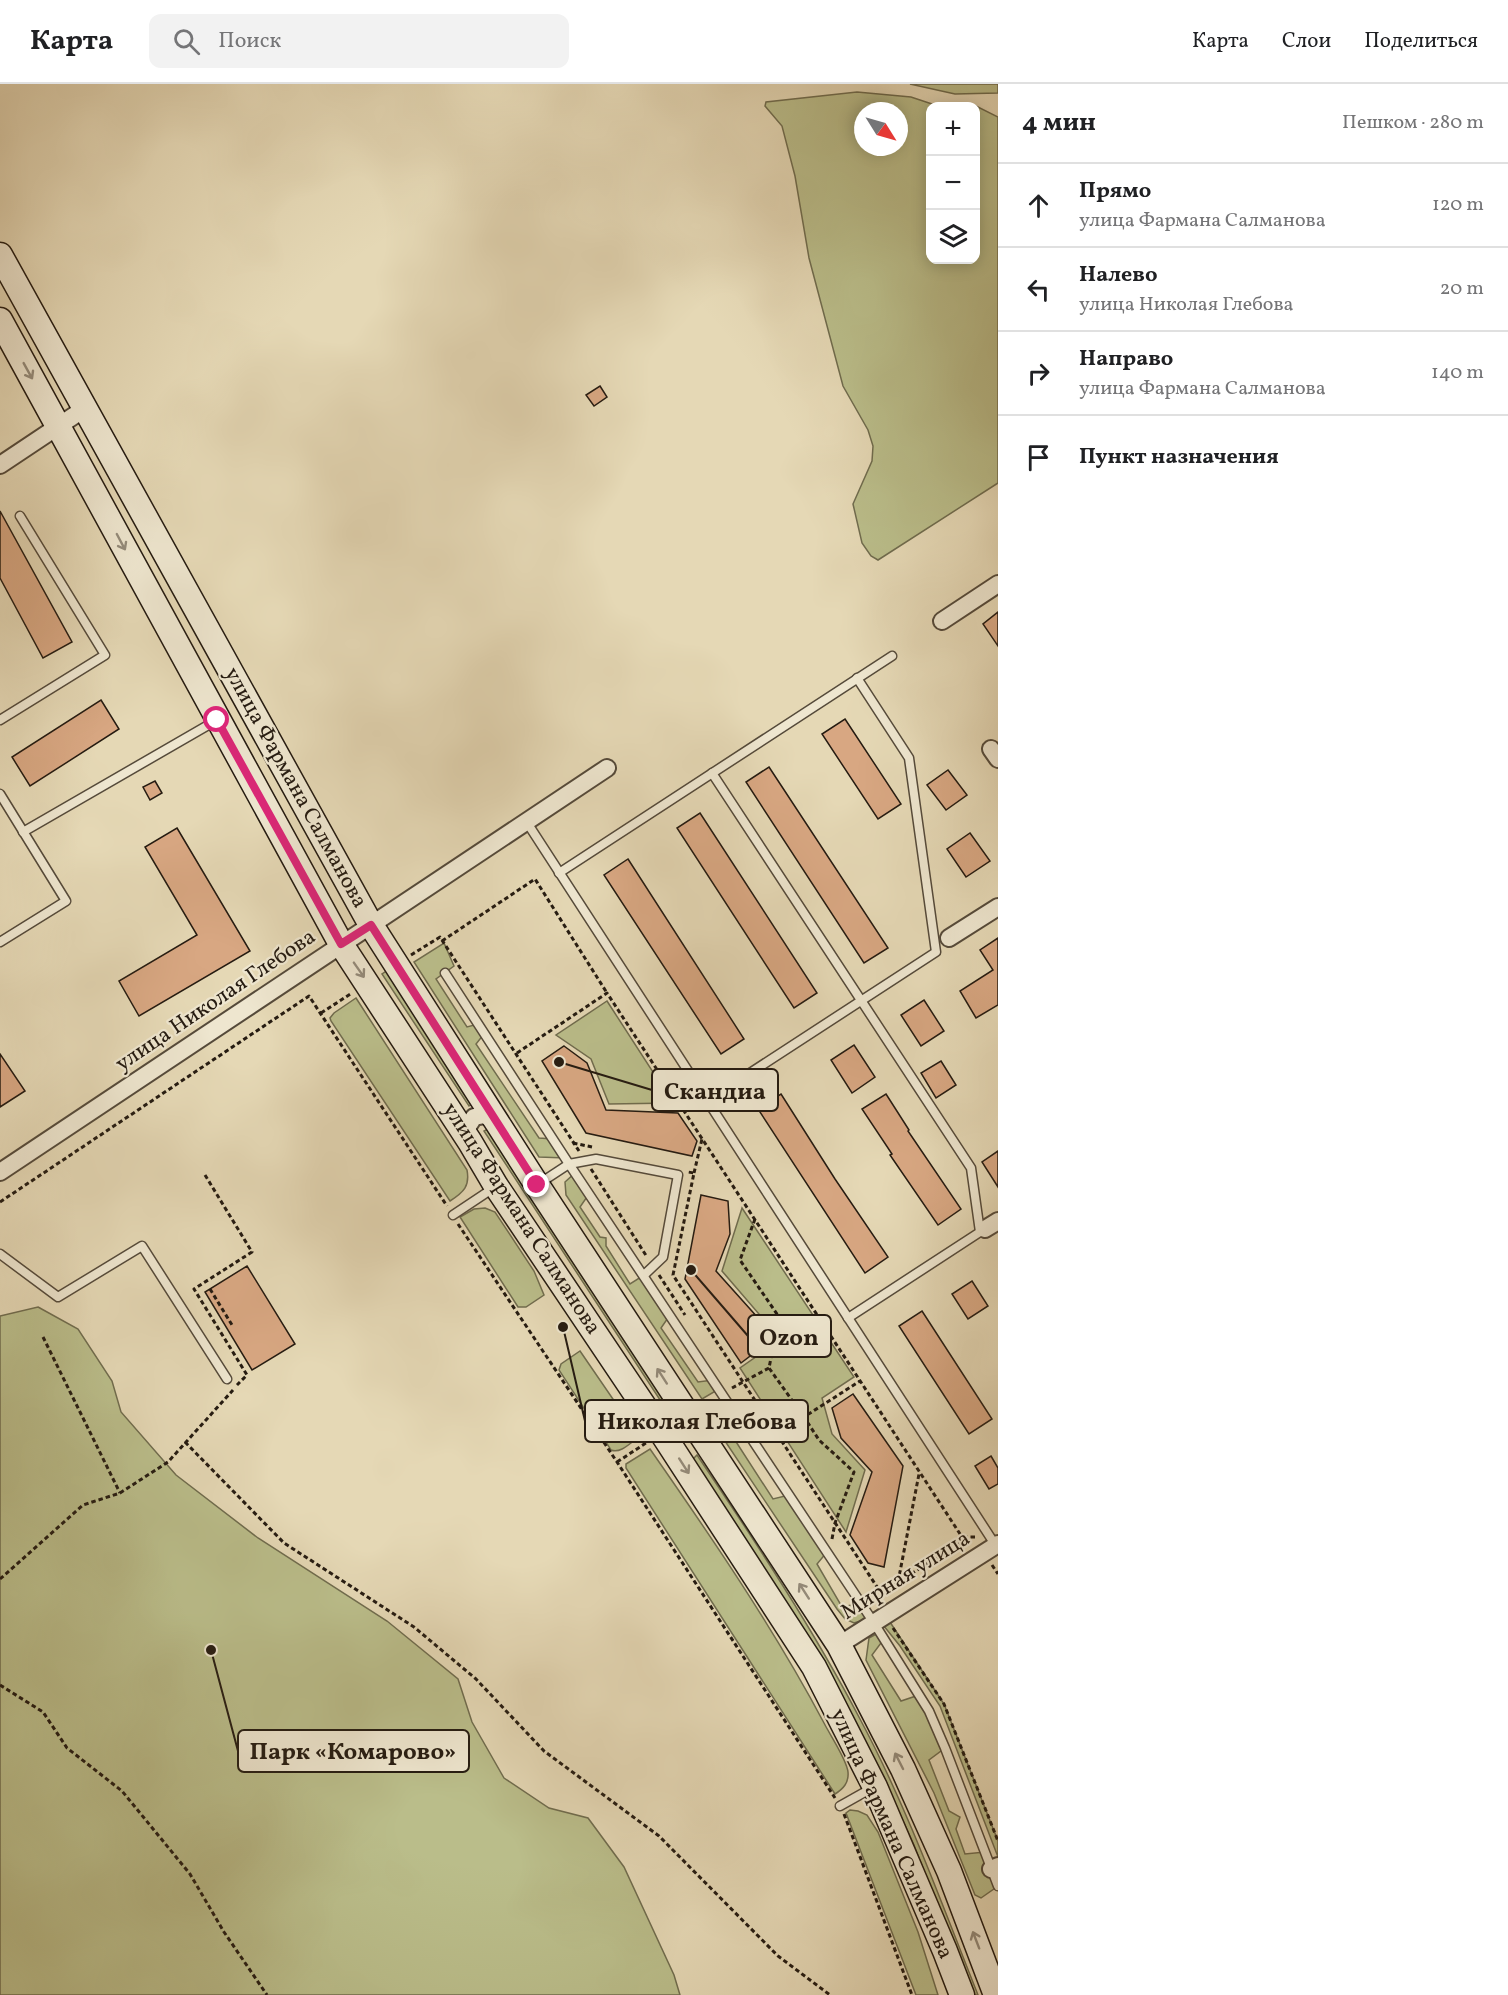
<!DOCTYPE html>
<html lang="ru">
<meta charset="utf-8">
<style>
:root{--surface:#fff;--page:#f2f2f2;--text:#202124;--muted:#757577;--line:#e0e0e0}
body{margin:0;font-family:Vollkorn,serif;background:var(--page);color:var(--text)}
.controls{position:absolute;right:18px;top:18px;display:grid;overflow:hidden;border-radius:12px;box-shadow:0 3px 15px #0003}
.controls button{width:54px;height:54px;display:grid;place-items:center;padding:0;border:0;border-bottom:2px solid var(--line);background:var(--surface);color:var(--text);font:30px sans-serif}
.compass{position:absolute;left:854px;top:18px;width:54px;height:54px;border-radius:50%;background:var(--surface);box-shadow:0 3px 15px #0003;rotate:127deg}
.stop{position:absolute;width:18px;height:18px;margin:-14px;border:4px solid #db2777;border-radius:50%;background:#fff}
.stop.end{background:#db2777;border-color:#fff;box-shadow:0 2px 6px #0008}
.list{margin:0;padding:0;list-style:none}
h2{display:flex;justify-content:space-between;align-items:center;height:78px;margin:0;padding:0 24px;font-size:26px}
h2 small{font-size:20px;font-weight:400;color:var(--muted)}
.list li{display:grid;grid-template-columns:39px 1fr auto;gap:18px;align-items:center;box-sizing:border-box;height:84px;padding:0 24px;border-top:2px solid var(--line)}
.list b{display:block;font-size:22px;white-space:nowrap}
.list p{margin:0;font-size:20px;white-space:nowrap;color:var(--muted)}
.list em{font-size:20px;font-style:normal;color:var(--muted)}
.icon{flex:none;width:33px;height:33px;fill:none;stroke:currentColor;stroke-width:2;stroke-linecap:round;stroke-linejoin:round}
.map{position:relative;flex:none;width:998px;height:1911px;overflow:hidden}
header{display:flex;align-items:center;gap:36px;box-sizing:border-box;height:84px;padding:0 30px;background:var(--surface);border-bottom:2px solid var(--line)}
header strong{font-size:28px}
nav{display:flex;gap:33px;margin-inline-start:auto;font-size:21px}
.search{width:420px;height:54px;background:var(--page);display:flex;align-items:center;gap:15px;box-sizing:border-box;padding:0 21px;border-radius:12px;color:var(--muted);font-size:22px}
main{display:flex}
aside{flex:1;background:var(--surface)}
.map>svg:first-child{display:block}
</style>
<header>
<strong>Карта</strong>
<div class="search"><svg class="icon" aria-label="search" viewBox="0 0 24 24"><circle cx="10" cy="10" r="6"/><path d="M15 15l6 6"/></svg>Поиск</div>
<nav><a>Карта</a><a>Слои</a><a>Поделиться</a></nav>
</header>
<main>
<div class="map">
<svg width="998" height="1911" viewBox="0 0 998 1911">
<rect width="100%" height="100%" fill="#e5d8b5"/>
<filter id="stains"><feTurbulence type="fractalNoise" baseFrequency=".00333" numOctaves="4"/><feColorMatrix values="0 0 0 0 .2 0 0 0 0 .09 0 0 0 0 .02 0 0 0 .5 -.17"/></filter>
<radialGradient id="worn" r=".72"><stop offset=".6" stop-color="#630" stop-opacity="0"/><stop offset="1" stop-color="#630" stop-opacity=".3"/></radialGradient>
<g fill="#babd8a" stroke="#706c4e" stroke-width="1.5" fill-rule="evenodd">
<polygon points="910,0 998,0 998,9 955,10"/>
<path d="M857,8l54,5 21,7 42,1 24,12v366l-120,77 -7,-4 -9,-13 -9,-39 19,-43 1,-15 -5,-16 -25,-44 -34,-128 -14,-82 -13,-50 -17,-20 1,-4zM930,22h46v154h-46zM863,27h36v36h-36z"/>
<polygon points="444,859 454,882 436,895 467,943 478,940 484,950 476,960 539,1054 553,1055 565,1074 539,1073 414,878"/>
<polygon points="388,886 473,1019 469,1022 382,890"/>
<path d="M356,914l111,172c3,16 -3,22 -17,31l-119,-180 -1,-3 4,-5z"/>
<polygon points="607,917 673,1019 609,1020 591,975 556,951"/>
<polygon points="490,1044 673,1322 666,1325 484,1047"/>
<polygon points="575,1089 589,1110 580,1123 600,1153 606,1154 606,1162 630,1200 644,1191 670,1231 661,1244 698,1298 713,1296 719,1305 702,1315 566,1111 565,1098"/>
<polygon points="485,1124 495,1128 534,1187 544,1211 526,1223 518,1223 460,1133 474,1125"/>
<polygon points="742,1124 854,1293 822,1314 832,1350 865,1386 846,1448 740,1284 757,1272 765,1237 722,1187"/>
<polygon points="38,1223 78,1245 112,1297 121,1328 176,1391 258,1454 387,1537 458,1595 472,1638 504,1694 549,1724 588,1734 624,1783 674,1891 680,1911 0,1911 0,1232"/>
<path d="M580,1267l59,86c-8,5 -18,17 -28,13l-52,-80 2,-6z"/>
<polygon points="731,1350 773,1415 789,1411 827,1468 817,1480 842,1523 861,1519 870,1534 854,1539 845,1535 837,1525 725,1357"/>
<path d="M650,1365c62,89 123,178 174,274 6,12 23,37 24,49 1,11 -5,17 -13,22l-209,-326v-4z"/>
<path d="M697,1371c58,86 115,172 163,264 47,88 81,183 118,276h-6l-58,-150 -25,-55 -71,-136 -125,-195z"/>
<polygon points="886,1532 944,1620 998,1757 998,1773 940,1622 900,1562 879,1536"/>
<polygon points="880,1548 884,1555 872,1571 901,1617 919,1611 945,1664 929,1676 949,1727 960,1733 956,1745 965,1770 985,1768 998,1802 981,1814 975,1811 934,1709 866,1576 869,1554"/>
<polygon points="850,1726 858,1727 867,1731 878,1748 918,1848 938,1911 916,1911 846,1729"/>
</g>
<g fill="#d8a782" stroke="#251b11" stroke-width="1.5">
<polygon points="600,302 607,313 594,322 586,311"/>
<polygon points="0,427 72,558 43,574 0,494"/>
<polygon points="998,528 998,562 983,540"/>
<polygon points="101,616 119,645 30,702 12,673"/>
<polygon points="845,635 901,720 878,735 822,650"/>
<polygon points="769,683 888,864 864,879 746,698"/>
<polygon points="948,686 967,711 946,726 927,701"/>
<polygon points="155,697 162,709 150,716 143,703"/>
<polygon points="700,729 817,909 794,924 677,744"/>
<polygon points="177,744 250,867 139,932 119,897 197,851 145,763"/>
<polygon points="970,749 990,777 966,793 947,765"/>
<polygon points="628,775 744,955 721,970 604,791"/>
<polygon points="998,854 998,921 976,934 960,907 993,886 980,866"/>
<polygon points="924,916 944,947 921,962 901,931"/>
<polygon points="854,961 875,993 852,1009 831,976"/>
<polygon points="564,962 587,979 606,1026 678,1029 697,1057 692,1072 586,1049 542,977"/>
<polygon points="0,970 25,1007 0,1023"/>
<polygon points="941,977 956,1001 936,1014 921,989"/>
<polygon points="781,1010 835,1095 888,1173 865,1189 758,1025"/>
<polygon points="886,1010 909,1046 908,1047 961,1125 938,1141 890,1071 892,1070 862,1025"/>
<polygon points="998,1067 998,1103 982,1078"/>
<polygon points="701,1111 728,1117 730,1150 716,1187 759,1235 754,1269 741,1279 685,1195"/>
<polygon points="247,1182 295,1260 252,1286 205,1208"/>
<polygon points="972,1197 988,1222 968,1235 952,1210"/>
<polygon points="922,1227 992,1335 969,1350 899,1242"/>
<polygon points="853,1310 903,1382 884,1483 868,1479 850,1451 872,1388 841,1354 832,1324"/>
<polygon points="991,1372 998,1384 998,1400 989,1405 975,1382"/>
</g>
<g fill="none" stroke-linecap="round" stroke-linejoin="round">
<g stroke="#554a3a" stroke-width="11">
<g id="lane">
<polyline points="0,636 105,571 20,432"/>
<polyline points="712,689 971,1084 980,1148 848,1234"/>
<polyline points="0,710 66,817 0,858"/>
<polyline points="526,737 996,1462"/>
<polyline points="23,748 217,636"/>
<polyline points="559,789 892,572"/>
<polyline points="445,889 569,1080 874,1539 929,1627 945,1664 998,1802"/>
<polyline points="707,1017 936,868 909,674 857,594"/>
<polyline points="537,1101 569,1080 596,1075 678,1091 663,1173 644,1191"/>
<polyline points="453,1131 495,1103"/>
<polyline points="0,1170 58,1213 142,1162 227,1295"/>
<polyline points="840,1722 872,1704"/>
</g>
</g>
<g stroke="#554a3a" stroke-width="20">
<g id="street">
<polyline points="0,381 84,325"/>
<polyline points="942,537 998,500"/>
<polyline points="991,665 998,675"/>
<polyline points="949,854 998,823"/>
<polyline points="470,1057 467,1044 474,1033 485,1031 497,1039"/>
<polyline points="0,1088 607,684"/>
<polyline points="985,1145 998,1137"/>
<polyline points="839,1561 998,1460"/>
<polyline points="991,1785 998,1782"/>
</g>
</g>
<g stroke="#251b11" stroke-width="27">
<g id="secondary">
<polyline points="0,171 371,841 537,1101 839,1561 903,1685 949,1787 996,1911"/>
<polyline points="0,236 341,860 470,1058 496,1102 662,1349 814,1583 875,1703 945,1867 962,1911"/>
</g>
</g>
<g stroke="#251b11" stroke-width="3" stroke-dasharray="4.5 3" stroke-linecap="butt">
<polyline points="442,857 535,795 607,909"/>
<polyline points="411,871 440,853 579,1067"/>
<polyline points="321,929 352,909"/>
<polyline points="517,969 607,909 962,1453 960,1459 881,1509 673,1191 694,1089 688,1088"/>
<polyline points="573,1059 592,1063"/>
<polyline points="591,1085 647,1173"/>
<polyline points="694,1089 702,1055"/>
<polyline points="205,1091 252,1168 194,1205 247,1291 237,1301"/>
<polyline points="0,1118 309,912 447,1122"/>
<polyline points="755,1135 740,1176 779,1233 769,1284 804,1333"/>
<polyline points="458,1140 617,1378 835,1714"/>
<polyline points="659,1191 685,1231"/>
<polyline points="210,1205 232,1241"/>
<polyline points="43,1253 120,1409"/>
<polyline points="732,1304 769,1284"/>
<polyline points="185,1358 284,1459 414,1543 476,1595 544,1667 659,1752 778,1872 830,1911"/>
<polyline points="617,1378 646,1359"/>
<polyline points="963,1453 975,1453 976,1455"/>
<polyline points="832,1455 835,1439 854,1388 819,1356 804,1333 860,1297"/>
<polyline points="992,1481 998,1490"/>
<polyline points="0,1495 83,1421 120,1409 168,1378 233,1306"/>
<polyline points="898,1498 919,1390"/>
<polyline points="893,1544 944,1620 998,1757"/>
<polyline points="0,1601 43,1628 67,1664 122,1707 190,1790 224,1848 267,1911"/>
<polyline points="844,1730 912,1911"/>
</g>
<use href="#lane" stroke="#eee6cf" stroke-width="8"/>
<use href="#street" stroke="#eee6cf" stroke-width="16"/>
<use href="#secondary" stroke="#eee6cf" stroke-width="24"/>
</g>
<defs><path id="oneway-shaft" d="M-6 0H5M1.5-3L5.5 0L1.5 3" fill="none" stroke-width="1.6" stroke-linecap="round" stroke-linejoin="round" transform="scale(1.5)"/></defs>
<g stroke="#948b7a">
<use href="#oneway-shaft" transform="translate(28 287) rotate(61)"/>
<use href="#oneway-shaft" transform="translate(121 458) rotate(62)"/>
<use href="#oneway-shaft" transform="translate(359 886) rotate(55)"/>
<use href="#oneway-shaft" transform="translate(662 1292) rotate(-123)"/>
<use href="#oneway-shaft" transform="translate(684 1382) rotate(57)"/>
<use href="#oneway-shaft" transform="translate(804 1507) rotate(-123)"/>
<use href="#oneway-shaft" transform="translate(899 1677) rotate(-117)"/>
<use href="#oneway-shaft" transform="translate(976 1856) rotate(-111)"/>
</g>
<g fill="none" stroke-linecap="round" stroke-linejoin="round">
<polyline stroke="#db2777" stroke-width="8" points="217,636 341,860 371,841 537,1101"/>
</g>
<g text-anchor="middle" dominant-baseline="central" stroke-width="4.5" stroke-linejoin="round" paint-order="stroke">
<g font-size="22" fill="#251b11" stroke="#eee6cf">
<text transform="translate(295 704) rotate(61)">улица Фармана Салманова</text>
<text transform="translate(216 917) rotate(-34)">улица Николая Глебова</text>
<text transform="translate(521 1135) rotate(57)">улица Фармана Салманова</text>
<text transform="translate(906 1492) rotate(-32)">Мирная улица</text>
<text transform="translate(891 1750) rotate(66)">улица Фармана Салманова</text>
</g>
</g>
<path fill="none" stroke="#251b11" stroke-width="2" d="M559 978L652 1006M691 1186L748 1252M563 1243L585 1337M211 1566L238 1667"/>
<g fill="#251b11" stroke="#eee6cf" stroke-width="2">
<circle cx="559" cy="978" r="6"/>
<circle cx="691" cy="1186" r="6"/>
<circle cx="563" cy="1243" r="6"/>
<circle cx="211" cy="1566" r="6"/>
</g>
<g fill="#eee6cf" stroke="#251b11" stroke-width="2">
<rect x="652" y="985" width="126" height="42" rx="6"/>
<rect x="748" y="1231" width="83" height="42" rx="6"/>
<rect x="585" y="1316" width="223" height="42" rx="6"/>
<rect x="238" y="1646" width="231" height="42" rx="6"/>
</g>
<g font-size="24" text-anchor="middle" font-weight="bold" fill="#251b11">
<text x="715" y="1015">Скандиа</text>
<text x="789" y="1261">Ozon</text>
<text x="697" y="1345">Николая Глебова</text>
<text x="353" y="1675">Парк «Комарово»</text>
</g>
<rect width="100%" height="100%" filter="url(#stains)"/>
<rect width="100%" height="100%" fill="url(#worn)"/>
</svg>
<div class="controls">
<button>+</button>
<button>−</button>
<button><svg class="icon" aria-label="layers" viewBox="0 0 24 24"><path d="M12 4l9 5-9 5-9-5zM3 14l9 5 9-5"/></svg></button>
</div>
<svg class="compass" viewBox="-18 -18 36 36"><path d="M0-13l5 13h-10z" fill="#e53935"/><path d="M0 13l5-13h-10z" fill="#757577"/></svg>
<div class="stop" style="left:217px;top:636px"></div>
<div class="stop end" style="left:537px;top:1101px"></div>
</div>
<aside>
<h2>4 мин<small>Пешком · 280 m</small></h2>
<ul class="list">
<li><svg class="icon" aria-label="ahead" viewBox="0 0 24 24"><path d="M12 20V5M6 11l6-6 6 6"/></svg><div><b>Прямо</b><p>улица Фармана Салманова</p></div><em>120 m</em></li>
<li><svg class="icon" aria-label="left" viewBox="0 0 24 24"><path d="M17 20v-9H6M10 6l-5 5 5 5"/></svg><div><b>Налево</b><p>улица Николая Глебова</p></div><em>20 m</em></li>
<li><svg class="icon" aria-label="right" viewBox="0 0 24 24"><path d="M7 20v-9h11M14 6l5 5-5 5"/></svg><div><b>Направо</b><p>улица Фармана Салманова</p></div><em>140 m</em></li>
<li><svg class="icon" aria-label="arrive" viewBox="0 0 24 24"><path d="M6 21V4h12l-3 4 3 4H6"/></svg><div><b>Пункт назначения</b></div></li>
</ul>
</aside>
</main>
